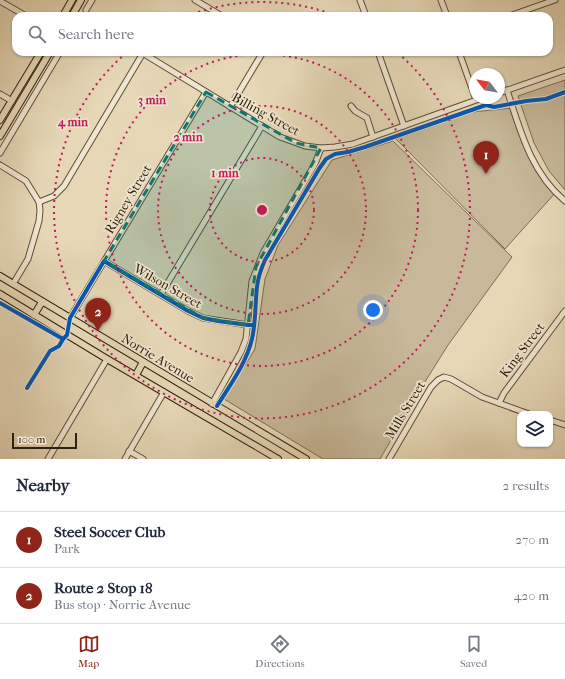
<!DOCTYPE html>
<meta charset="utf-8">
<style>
:root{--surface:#fff;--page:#f2f2f3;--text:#1f2937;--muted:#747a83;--line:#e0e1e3;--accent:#8f2418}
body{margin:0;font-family:"IM FELL French Canon",serif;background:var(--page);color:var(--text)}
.controls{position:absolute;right:12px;bottom:12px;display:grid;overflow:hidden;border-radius:8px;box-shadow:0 1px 3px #0004}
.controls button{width:36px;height:36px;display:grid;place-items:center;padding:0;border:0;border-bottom:1px solid var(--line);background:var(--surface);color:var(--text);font:20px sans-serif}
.compass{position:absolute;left:469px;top:68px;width:36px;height:36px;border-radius:50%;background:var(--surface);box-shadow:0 1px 3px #0004;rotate:301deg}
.scale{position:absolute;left:12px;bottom:10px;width:65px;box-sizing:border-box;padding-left:4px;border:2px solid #30200d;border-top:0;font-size:11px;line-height:14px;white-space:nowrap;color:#30200d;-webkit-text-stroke:3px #efe6d0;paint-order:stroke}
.you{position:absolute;left:373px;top:310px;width:14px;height:14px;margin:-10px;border:3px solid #fff;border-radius:50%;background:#1a73e8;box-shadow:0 0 0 6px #1a73e833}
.badge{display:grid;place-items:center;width:26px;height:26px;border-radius:50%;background:var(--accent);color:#fff;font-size:13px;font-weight:700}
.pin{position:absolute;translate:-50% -33px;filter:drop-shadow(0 1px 2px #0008)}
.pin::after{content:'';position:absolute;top:21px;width:14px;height:12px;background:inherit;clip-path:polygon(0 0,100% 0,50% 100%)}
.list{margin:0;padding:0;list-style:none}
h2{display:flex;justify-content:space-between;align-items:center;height:52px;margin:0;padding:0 16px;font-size:17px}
h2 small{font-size:13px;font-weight:400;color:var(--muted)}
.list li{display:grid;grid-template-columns:26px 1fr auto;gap:12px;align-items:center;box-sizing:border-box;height:56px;padding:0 16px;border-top:1px solid var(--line)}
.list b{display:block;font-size:15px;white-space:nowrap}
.list p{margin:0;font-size:13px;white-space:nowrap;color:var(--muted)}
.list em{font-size:13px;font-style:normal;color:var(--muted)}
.icon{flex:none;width:22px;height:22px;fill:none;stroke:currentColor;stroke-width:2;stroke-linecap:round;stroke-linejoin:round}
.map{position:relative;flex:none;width:565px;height:459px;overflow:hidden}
.search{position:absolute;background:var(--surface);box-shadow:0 1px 3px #0004;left:12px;right:12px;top:12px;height:44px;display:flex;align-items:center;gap:10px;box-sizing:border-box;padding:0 14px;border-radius:12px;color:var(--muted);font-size:15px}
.sheet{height:164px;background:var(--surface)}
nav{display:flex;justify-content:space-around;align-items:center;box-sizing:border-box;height:56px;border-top:1px solid var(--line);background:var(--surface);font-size:11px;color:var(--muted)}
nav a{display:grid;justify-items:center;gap:2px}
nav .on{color:var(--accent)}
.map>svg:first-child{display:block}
</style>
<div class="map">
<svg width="565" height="459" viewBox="0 0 565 459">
<rect width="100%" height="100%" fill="#e6d8b7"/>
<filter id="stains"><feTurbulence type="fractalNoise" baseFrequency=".005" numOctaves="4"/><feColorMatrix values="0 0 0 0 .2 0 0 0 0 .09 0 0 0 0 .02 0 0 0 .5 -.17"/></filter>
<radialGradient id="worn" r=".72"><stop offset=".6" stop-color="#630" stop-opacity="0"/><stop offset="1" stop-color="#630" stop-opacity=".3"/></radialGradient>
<g fill="#c7b99a" stroke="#7c6c54">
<polygon points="565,80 565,190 549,171 534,143 518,96"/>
<polygon points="513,108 528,156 556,192 505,249 396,139 472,112"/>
<polygon points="393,141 512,257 448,345 423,385 380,459 323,459 224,399 255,349 265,279 278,245 332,160"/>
</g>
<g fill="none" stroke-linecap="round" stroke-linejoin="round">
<g stroke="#5e4e38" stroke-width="7">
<g id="minor">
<polyline points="195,0 222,16"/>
<polyline points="360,0 366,16"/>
<polyline points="441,0 447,16"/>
<polyline points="0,1 26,16"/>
<polyline points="86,10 92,0"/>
<polyline points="509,16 555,0"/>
<polyline points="141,52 262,126 280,137 305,146 321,148 335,147 353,144 482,98"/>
<polyline points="293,52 308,52"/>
<polyline points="378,52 404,126"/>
<polyline points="459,52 475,97"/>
<path d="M507,90c13,40 24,83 58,111"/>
<polyline points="499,93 565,70"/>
<polyline points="0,94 12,101"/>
<polyline points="351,106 355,111 367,118 373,137"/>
<polyline points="230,107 263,52"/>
<polyline points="0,153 60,52"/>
<polyline points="0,165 26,181 39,202 40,210 39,221 28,259 13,284"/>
<polyline points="39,202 54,196 64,186 143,53"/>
<polyline points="104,261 188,311 203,318 248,325"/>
<polyline points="161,294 262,126"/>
<polyline points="70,318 206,92"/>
<polyline points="499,403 504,393 565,311"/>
<polyline points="212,404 241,352 246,339 252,281 263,253 315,164 321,148"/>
<polyline points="550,420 565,425"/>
<polyline points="129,451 143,459"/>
<polyline points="48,459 107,359"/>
<polyline points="125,459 164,392"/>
<polyline points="389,459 431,387 438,380 444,377 451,379 482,397 529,414"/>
</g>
</g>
<g stroke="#30200d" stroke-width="8">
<g id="major">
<polyline points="63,16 72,0"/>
<polyline points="72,16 81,0"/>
<polyline points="0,120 41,52"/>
<polyline points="0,136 50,52"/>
<polyline points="0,276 306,459"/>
<polyline points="0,294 107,359 278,459"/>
<polyline points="34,315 42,302"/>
<polyline points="136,375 143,362"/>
</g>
</g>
<use href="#minor" stroke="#efe6d0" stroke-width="5"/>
<use href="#major" stroke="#e6d8b7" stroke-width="6"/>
<g stroke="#efe6d0" stroke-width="6">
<g id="cycleway">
<polyline points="0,303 63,339"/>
<polyline points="27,388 50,351 59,346 63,339 67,335 70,318 104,261 188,311 203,318 218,321 248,325 254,325"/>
<path d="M217,406c13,-21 29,-42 35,-67 4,-17 3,-35 5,-52 1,-9 4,-18 8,-27l54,-91 7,-10 9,-5 13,-2 17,-5 121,-42 8,2 32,-6 20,-2 19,-7"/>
</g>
</g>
<use href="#cycleway" stroke="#0057b8" stroke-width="4"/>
</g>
<path fill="#0f766e" fill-opacity="0.2" stroke="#0f766e" stroke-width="3" stroke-dasharray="8 5" stroke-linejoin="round" d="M206,92l90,51 25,5 -65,119 -8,58 -45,-7 -99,-57z"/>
<g fill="none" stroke="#c2185b" stroke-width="2" stroke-dasharray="2 4">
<circle cx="262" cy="210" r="52"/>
<circle cx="262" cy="210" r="104"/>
<circle cx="262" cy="210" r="156"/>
<path d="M187 16A208 208 0 0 1 337 16M398 53A208 208 0 1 1 126 53"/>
</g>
<g text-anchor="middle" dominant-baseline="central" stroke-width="3.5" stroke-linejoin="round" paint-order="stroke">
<g font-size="13" fill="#30200d" stroke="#efe6d0">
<text transform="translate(266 114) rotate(29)">Billing Street</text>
<text transform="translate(128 199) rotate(-59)">Rigney Street</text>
<text transform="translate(168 286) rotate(30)">Wilson Street</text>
<text transform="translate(522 350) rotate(-53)">King Street</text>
<text transform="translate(158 358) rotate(31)">Norrie Avenue</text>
<text transform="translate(405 410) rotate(-59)">Mills Street</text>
</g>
</g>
<circle cx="262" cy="210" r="6" fill="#c2185b" stroke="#efe6d0" stroke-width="2"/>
<g font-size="12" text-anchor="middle" font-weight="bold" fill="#c2185b" stroke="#efe6d0" stroke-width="3.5" stroke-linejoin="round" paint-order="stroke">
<text x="152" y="104">3 min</text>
<text x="73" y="126">4 min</text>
<text x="188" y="141">2 min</text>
<text x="225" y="177">1 min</text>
</g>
<rect width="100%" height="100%" filter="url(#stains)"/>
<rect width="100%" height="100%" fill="url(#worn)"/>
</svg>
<div class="controls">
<button><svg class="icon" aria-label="layers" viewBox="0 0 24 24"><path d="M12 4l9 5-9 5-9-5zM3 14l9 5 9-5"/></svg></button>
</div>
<svg class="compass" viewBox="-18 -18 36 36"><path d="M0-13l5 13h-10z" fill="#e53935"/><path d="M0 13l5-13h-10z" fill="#747a83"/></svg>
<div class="scale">100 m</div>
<div class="you"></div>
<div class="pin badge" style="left:486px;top:174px">1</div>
<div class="pin badge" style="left:98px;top:331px">2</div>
<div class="search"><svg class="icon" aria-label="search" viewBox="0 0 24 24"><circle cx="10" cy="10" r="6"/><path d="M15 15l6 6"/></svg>Search here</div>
</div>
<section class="sheet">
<h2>Nearby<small>2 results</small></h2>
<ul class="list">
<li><span class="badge">1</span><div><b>Steel Soccer Club</b><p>Park</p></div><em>270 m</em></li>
<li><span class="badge">2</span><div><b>Route 2 Stop 18</b><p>Bus stop · Norrie Avenue</p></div><em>420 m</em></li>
</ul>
</section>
<nav>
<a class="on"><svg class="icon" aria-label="map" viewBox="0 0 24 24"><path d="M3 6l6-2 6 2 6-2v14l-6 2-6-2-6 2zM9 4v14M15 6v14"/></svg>Map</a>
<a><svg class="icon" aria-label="directions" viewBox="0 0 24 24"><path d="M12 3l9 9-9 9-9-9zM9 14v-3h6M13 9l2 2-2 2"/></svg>Directions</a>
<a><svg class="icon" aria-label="saved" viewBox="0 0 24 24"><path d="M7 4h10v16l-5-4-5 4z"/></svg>Saved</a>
</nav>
